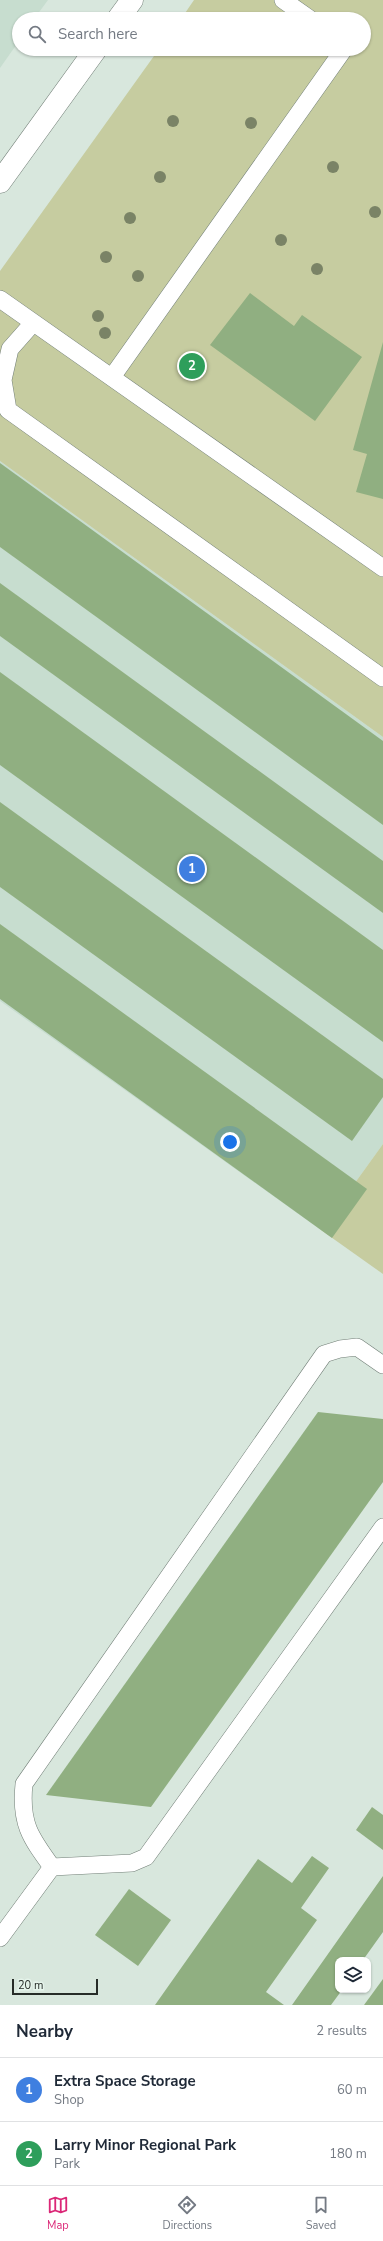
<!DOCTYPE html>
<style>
:root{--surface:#fff;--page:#f6f6f7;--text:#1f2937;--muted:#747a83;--line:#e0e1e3;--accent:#db2777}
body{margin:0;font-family:"Nunito Sans",sans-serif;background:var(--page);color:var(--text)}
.controls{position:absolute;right:12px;bottom:12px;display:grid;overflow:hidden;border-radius:8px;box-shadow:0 1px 3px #0004}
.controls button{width:36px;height:36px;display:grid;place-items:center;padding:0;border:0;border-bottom:1px solid var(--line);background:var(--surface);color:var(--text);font:20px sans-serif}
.scale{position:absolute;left:12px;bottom:10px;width:86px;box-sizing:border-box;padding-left:4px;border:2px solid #262c28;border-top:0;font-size:11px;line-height:14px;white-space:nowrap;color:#262c28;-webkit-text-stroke:3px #e5f4eb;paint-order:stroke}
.you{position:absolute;left:230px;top:1142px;width:14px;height:14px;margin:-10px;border:3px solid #fff;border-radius:50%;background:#1a73e8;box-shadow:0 0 0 6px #1a73e833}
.badge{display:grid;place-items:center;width:26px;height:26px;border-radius:50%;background:var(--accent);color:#fff;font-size:13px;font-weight:700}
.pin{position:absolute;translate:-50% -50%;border:2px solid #fff;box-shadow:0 1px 4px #0006}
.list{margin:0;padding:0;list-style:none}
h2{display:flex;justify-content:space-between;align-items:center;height:52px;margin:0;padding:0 16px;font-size:17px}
h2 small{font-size:13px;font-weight:400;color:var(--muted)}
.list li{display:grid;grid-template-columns:26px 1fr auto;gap:12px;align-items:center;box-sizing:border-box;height:64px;padding:0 16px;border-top:1px solid var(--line)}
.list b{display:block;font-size:15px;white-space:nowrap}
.list p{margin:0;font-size:13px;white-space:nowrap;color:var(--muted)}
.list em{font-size:13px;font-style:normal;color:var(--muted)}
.icon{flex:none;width:22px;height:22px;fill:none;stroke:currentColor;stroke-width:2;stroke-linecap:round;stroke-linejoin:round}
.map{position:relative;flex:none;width:383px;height:2005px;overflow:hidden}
.search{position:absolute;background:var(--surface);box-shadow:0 1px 3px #0004;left:12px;right:12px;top:12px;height:44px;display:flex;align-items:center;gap:10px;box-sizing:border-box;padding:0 14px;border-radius:22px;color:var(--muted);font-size:15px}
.sheet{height:180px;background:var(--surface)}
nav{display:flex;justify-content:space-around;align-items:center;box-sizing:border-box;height:56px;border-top:1px solid var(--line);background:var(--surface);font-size:11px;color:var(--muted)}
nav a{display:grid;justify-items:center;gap:2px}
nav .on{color:var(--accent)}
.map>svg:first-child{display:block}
</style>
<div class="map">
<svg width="383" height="2005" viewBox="0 0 383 2005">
<rect width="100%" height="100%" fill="#d8e7dd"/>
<g fill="#c7ddcf">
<polygon points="0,0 48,0 34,19 19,19 19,41 0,68"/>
<polygon points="0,461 383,737 383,1144 321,1230 0,1001"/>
</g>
<g fill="#c6cca0">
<polygon points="194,0 383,0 383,737 0,461 0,271 159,49 364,49 364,19 181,19"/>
<polygon points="383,1144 383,1274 321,1230"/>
</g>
<g fill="#90af81">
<polygon points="250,293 294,326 302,315 362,357 315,421 210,345"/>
<polygon points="383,342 383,499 356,492 367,454 353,450"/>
<polygon points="0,463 383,741 383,825 0,547"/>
<polygon points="0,583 383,861 383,913 0,636"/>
<polygon points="0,672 383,950 383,1042 0,765"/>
<polygon points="0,802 383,1079 383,1097 352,1141 0,887"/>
<polygon points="0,924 367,1189 332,1238 0,999"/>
<polygon points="318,1412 383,1419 383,1482 151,1807 46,1795"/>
<polygon points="372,1807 383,1815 383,1850 356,1830"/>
<polygon points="312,1856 329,1868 301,1908 317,1920 266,1992 284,2005 155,2005 258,1859 292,1883"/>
<polygon points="383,1876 383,1932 363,1960 338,1960 338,1990 342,1990 331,2005 292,2005"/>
<polygon points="129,1889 171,1920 138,1966 95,1935"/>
<polygon points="383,1979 383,2005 364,2005"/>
</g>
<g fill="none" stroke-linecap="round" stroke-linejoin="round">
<g stroke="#727f77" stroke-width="18">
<g id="service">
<polyline points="283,0 310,19"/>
<polyline points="0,299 383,568"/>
<polyline points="33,323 10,349 3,380 8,410 383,678"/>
<polyline points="112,377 344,49"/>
<path d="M52,1867c-22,-30 -32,-44 -28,-83l300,-430 16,-5 17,-2 26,18"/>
<polyline points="52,1867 132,1863 146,1857 383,1527"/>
<polyline points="0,1938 52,1867"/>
</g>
</g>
<g stroke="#727f77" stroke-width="23">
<g id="secondary">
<polyline points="118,19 132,0"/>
<polyline points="0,182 96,49"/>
</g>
</g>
<use href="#service" stroke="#fff" stroke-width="17"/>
<use href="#secondary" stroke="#fff" stroke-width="22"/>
</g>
<g fill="#7a8366">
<circle cx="173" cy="121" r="6"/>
<circle cx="251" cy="123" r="6"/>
<circle cx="333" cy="167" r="6"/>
<circle cx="160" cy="177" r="6"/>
<circle cx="375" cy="212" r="6"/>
<circle cx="130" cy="218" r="6"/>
<circle cx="281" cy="240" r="6"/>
<circle cx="106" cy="257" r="6"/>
<circle cx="317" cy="269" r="6"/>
<circle cx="138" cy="276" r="6"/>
<circle cx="98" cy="316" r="6"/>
<circle cx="105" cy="333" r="6"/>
</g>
</svg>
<div class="controls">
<button><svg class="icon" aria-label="layers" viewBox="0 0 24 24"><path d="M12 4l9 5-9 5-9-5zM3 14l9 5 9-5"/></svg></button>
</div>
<div class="scale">20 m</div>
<div class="you"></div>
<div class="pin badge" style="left:192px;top:869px;background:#3f7fe0">1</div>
<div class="pin badge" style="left:192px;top:366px;background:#2e9e5b">2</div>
<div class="search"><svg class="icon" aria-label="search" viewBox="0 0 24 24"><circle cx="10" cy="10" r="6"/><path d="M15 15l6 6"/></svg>Search here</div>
</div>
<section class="sheet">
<h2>Nearby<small>2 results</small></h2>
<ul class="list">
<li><span class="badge" style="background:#3f7fe0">1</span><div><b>Extra Space Storage</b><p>Shop</p></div><em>60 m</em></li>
<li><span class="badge" style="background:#2e9e5b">2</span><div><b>Larry Minor Regional Park</b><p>Park</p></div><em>180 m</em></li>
</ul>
</section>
<nav>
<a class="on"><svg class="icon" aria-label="map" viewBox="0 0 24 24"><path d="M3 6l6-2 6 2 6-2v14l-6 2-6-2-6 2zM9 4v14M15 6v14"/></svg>Map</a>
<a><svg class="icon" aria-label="directions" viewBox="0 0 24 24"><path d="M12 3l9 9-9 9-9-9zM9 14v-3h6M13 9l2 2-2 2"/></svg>Directions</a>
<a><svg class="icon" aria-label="saved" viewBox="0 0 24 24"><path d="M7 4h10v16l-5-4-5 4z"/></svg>Saved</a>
</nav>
